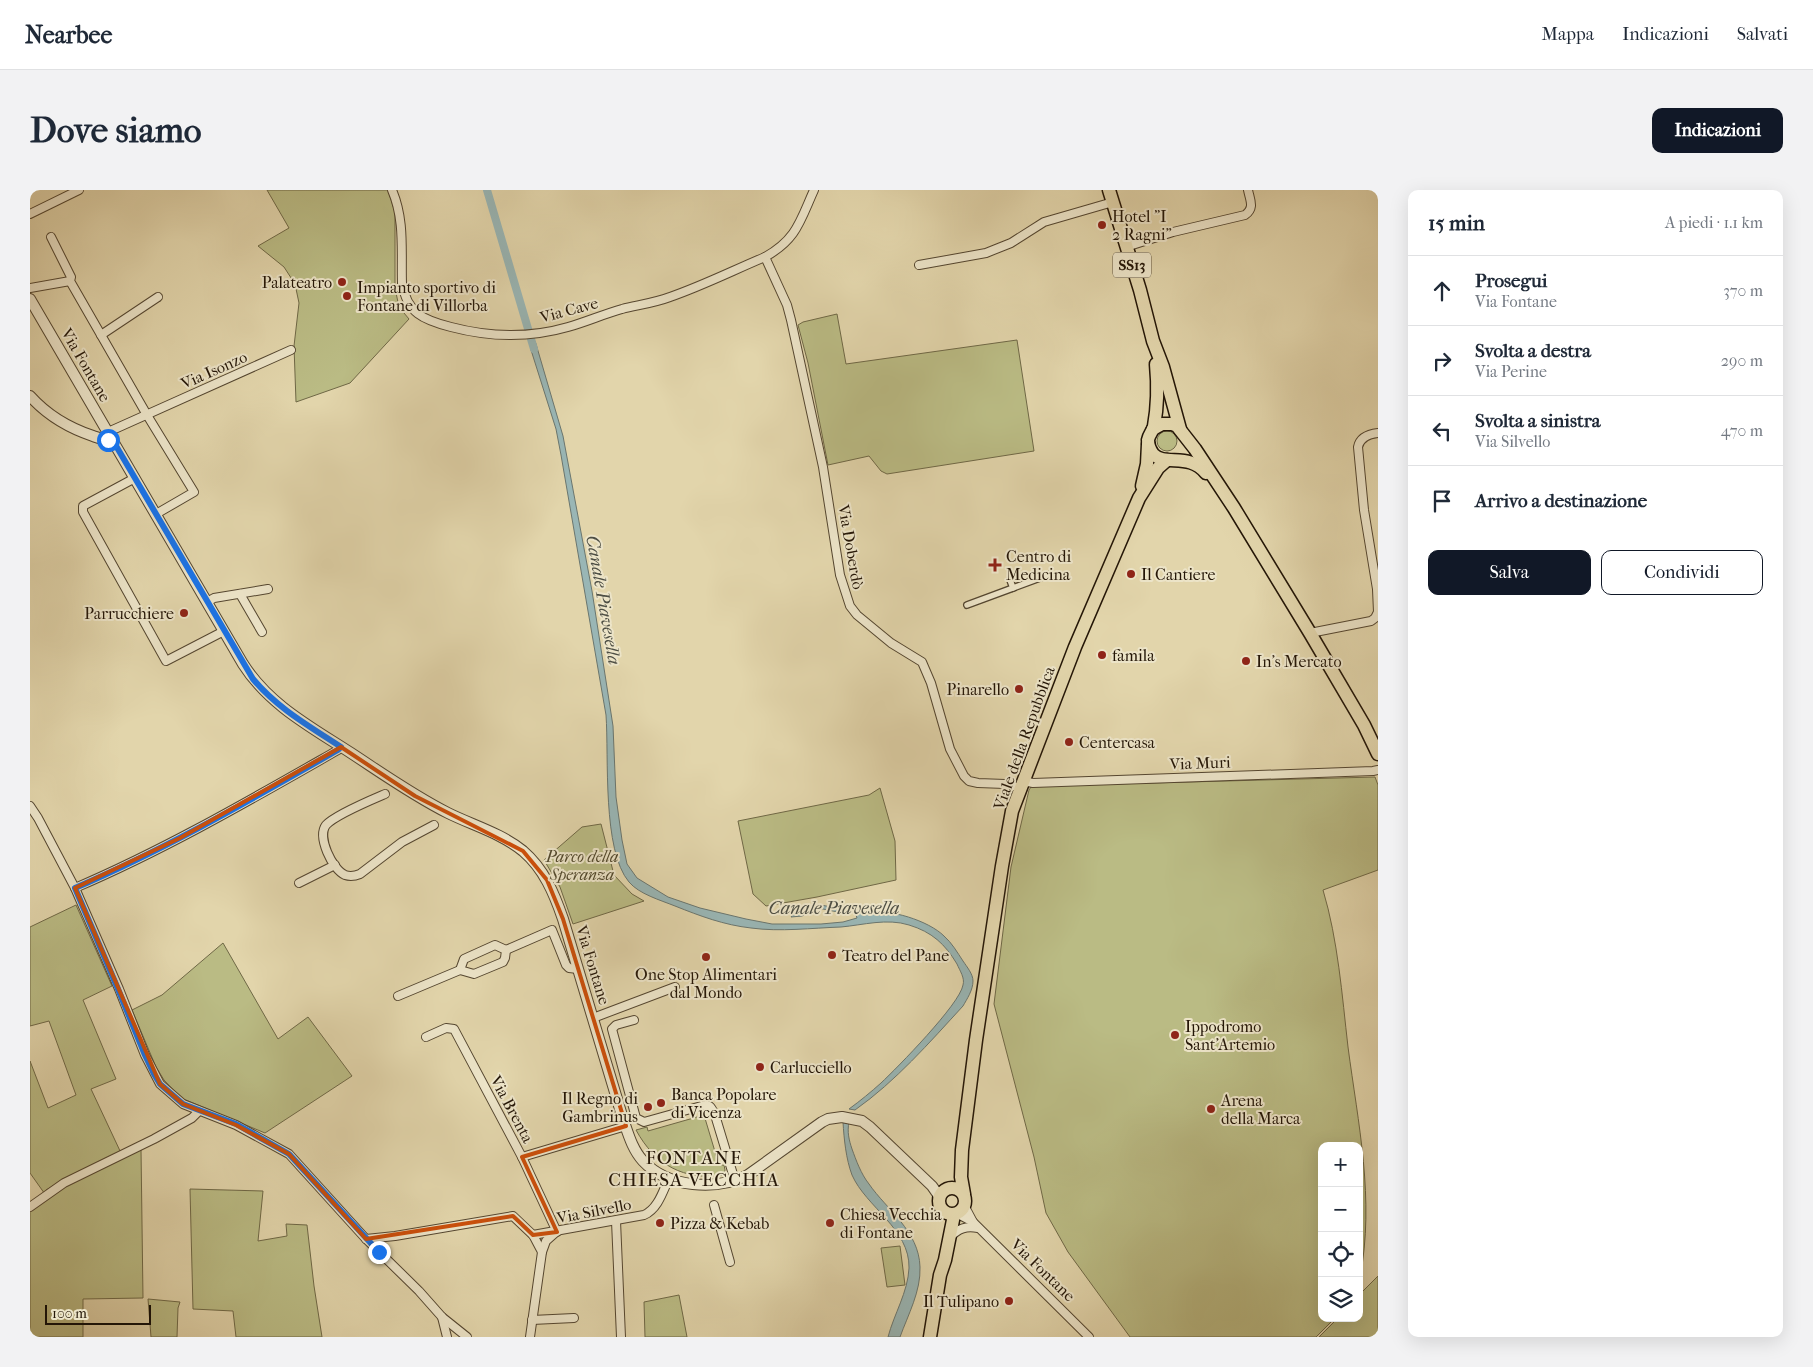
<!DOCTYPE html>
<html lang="it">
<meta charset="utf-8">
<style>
:root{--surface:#fff;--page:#f2f2f3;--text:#1f2937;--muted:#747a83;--line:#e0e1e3;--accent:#111827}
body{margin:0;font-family:"IM FELL French Canon",serif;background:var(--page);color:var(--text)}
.controls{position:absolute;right:15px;bottom:15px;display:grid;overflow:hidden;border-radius:10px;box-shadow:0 5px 20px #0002}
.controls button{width:45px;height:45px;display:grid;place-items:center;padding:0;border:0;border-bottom:1px solid var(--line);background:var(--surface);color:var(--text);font:25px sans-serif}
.scale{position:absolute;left:15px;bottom:12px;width:106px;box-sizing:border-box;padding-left:5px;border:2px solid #241607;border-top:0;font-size:14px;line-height:18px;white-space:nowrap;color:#241607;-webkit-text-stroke:4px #ece4c8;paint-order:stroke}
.stop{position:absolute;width:15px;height:15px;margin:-11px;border:4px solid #1a73e8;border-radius:50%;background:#fff}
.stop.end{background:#1a73e8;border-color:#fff;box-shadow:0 1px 5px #0008}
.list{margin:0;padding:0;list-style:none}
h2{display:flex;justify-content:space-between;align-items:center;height:65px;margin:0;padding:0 20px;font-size:21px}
h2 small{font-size:16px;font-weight:400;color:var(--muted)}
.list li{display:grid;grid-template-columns:32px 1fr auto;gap:15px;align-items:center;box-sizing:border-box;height:70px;padding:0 20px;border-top:1px solid var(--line)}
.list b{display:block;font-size:19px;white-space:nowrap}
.list p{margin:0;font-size:16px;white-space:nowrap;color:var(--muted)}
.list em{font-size:16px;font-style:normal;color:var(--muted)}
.actions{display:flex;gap:10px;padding:15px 20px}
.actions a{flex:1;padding:11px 0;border:1px solid var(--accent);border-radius:10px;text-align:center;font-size:18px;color:var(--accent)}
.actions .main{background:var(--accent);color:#fff}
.icon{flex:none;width:28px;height:28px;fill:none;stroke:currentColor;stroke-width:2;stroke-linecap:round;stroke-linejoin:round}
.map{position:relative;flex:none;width:1348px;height:1147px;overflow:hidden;border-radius:10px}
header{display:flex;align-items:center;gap:30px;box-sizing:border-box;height:70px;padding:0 25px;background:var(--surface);border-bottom:1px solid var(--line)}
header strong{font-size:24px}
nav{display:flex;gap:28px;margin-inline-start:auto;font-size:18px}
.intro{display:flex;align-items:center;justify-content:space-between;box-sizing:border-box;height:120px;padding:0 30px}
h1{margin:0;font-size:35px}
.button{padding:12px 22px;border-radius:10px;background:var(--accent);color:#fff;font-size:18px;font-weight:700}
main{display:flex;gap:30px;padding:0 30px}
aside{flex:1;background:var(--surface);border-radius:10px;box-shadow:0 5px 20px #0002}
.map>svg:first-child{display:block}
</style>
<header>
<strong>Nearbee</strong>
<nav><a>Mappa</a><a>Indicazioni</a><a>Salvati</a></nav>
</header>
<div class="intro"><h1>Dove siamo</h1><a class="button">Indicazioni</a></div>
<main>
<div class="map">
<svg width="1348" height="1147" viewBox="0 0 1348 1147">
<rect width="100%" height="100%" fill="#e2d5ab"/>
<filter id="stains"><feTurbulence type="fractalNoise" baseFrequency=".004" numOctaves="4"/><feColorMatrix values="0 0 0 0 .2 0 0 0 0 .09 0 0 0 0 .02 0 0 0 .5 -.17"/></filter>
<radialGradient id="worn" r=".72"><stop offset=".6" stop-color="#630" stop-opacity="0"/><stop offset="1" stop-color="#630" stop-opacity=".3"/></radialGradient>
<g fill="#babb84" stroke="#6f6846">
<polygon points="237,0 358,0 365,22 365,98 369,117 379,129 320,193 266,212 264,156 269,113 265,94 254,77 228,56 259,38"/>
<polygon points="807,124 816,174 987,150 1004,261 857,284 851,281 839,266 798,275 778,173 768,135 773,132"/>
<circle cx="1137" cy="251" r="10"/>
<path d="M1345,587l3,8v85l-55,20c15,50 19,105 25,157 10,76 27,153 12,230l-1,2v-133h-37v172h13l-19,19h-186l-62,-85 -22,-39 -12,-56 -40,-153 17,-137 18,-77 2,-3 7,-1z"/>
<polygon points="850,598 865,651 866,690 787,707 736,716 723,704 708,631 839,605"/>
<polygon points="571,634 584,685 602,704 614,711 543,734 530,697 514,670 552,637"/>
<polygon points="46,715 82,796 53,810 86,889 61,899 91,963 49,981 16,1000 20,1005 55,986 111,959 113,1108 53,1109 53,1147 0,1147 0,1020 17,1007 0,983 0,871 18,918 46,905 19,831 0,836 0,737"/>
<polygon points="193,753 248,849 278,827 322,886 235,943 151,908 134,890 126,877 102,820 132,805"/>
<path d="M674,925l15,50h5l1,5 -1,5c-40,6 -69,-10 -88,-45l11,-3 1,4z"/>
<polygon points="160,999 233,1001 228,1051 257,1046 256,1034 277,1035 284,1096 292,1147 206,1147 203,1121 163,1119"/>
<polygon points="870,1056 875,1095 857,1097 851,1058"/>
<polygon points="1348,1086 1348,1147 1289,1147 1308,1128 1329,1128 1329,1105"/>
<polygon points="649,1105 657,1147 615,1147 614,1112"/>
<polygon points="118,1109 150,1112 148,1118 147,1147 121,1147"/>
</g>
<g fill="#99b6b5" stroke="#6a766f">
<path d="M500,151h5l1,3 27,92 29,155 21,135 3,71 6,43 5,24 10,14 31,19 32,11 46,11 26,5h49l22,-2 14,-4 -2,-6h-17l-15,-3h-6l-15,7 -11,1 3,-4 27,-8 15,3 27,1 5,4c21,-5 61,8 76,23 8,7 13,16 19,25 4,6 10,13 10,20 0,9 -6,18 -10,25 -34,37 -67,75 -108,104l-6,-1c11,-8 22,-17 32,-26 16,-15 79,-79 82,-98 2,-7 -3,-14 -6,-21 -12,-20 -25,-32 -48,-39 -22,-7 -46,0 -68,2 -29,1 -61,5 -90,1 -27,-3 -51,-12 -76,-22 -15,-6 -36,-12 -46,-24 -27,-32 -20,-125 -23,-167l-45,-260 -5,-26 -25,-79z"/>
<path d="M813,932h6c-2,10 0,18 3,27 4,11 9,25 17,35 18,26 50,47 51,83 1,24 -12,48 -20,70h-12c6,-23 20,-45 21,-69 1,-39 -43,-61 -57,-93 -6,-16 -8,-36 -9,-53z"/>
</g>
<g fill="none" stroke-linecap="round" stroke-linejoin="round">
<polyline stroke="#99b6b5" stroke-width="8" points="457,0 504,159"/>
<g stroke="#544630" stroke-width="8">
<g id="pedestrian">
<polyline points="980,390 983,398"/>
<polyline points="937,415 1018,385"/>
</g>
</g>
<g stroke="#544630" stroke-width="10">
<g id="minor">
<path d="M362,0c13,30 9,61 10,93 5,30 21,37 49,44 38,10 79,11 117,0 18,-5 36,-13 54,-18 16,-4 32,-6 48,-12 32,-11 64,-27 95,-40 32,-18 35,-36 49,-67"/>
<polyline points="0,24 49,0"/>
<polyline points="21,47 41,87 40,91 117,225 164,302 126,324"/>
<path d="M1096,57l47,-15 72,-17c10,-7 5,-15 3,-25"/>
<polyline points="735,67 757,115 761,130 793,277 810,385 820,416 827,425 861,453 892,472 901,493 920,559 934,586 939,591 948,593 975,594 991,598"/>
<polyline points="889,75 956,63 981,53 1014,32 1083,12"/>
<polyline points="0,98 40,91"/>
<polyline points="71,145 128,107"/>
<polyline points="78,242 261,160"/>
<polyline points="105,288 53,316 53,322 136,471 194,441"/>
<polyline points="210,404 232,442"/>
<polyline points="177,412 184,408 238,399"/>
<path d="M1280,443l61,-12 4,-3 3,-6 -1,-23 -13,-79 -6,-63c2,-10 11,-13 20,-14"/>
<polyline points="993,591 1003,593 1343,581 1348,580"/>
<path d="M355,604c-14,6 -50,21 -59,31 -9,12 6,44 19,50 6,2 10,1 15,-1l42,-32 32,-17"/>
<polyline points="0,616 8,628 45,698 89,799 115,865 130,894 153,914 206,935 259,964 336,1049 389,1101 412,1127 437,1147"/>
<polyline points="269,693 305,675"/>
<path d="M45,698c91,-39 177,-89 263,-138l3,-3"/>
<polygon points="465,755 476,760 475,768 473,772 444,784 430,780 434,769"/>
<polyline points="476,760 522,740 536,775 539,778 548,779"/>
<polyline points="368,806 430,780"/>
<polyline points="563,828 645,797"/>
<path d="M604,830l-18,5 -4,4 24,89 8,4 61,-17c6,0 7,4 10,10l20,66"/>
<polyline points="396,847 416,838 424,839 492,967 527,1042"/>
<polyline points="492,967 596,936"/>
<polyline points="684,1015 700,1072"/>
<polyline points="0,1017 34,993 124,949 162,928 169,921"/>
<polyline points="935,1017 943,1032"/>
<polyline points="928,1024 943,1032 1059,1147"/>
<polyline points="586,1031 591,1147"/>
<path d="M503,1045l111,-20c14,-6 19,-24 25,-37"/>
<path d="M920,1047c9,-9 16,-11 28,-9"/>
<polyline points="336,1049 365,1046 483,1026 503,1045 512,1062 500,1147"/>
<polyline points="512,1062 516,1051 525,1043"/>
<polyline points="412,1127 417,1147"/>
<polyline points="502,1130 544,1128"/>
</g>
</g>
<g stroke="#544630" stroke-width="12">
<g id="tertiary">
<path d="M0,109l213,365c26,41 68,63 108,89 32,21 63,43 97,60 24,12 53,20 75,38 21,18 31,42 40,68l60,200c5,14 9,30 20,42 25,27 73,30 105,14l74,-53 6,-3 14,-2 20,4 8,6 62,59 7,10"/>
<path d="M0,206c17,19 39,32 63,40 6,2 12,5 19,3"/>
</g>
</g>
<g stroke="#241607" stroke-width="15">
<g id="primary">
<polyline points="1079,0 1110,100 1123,151 1133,177 1150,239"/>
<path d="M1126,174c2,21 2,40 -2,62 -1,5 -5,8 -6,14 0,5 2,10 5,14 12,13 36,-2 53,19"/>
<polyline points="1123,239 1132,234 1142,234 1147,236 1165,259 1204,318 1280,443 1334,535 1348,564"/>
<polyline points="1112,296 1117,274 1118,254"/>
<circle cx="922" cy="1011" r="13"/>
<polyline points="934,1004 931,987 932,960 946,850 972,676 982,621 1045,457 1109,308 1128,278 1137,270"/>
<polyline points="900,1147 910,1085 915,1070 924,1025"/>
</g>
</g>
<use href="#pedestrian" stroke="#ece4c8" stroke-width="5.5"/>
<use href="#minor" stroke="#ece4c8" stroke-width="8"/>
<use href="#tertiary" stroke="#ece4c8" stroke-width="10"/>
<use href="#primary" stroke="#e2d5ab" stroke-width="12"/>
</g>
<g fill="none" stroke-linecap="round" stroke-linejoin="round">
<path stroke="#1a73e8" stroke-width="6" d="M78,250l4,-1 141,240c24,29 56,47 88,68l-3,3c-86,49 -172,99 -263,138l43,101 27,66 9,19 6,10 23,20 53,20 53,30 90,98"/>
</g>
<path fill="none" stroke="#cb4f0b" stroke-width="4" stroke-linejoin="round" d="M311,557l74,49 108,55 24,29 16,39 63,207 -104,31 35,75 -24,3 -20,-19 -147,23 -77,-85 -53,-29 -53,-21 -23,-20 -85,-196 105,-50z"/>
<g fill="#8f2418" stroke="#ece4c8" stroke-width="2">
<circle cx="1072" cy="35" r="5"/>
<circle cx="312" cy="92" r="5"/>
<circle cx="317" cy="106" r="5"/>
<path d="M962.5 367.5h5v5h5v5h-5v5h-5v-5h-5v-5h5z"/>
<circle cx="1101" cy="384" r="5"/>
<circle cx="154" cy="423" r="5"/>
<circle cx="1072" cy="465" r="5"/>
<circle cx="1216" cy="471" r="5"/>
<circle cx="989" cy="499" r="5"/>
<circle cx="1039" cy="552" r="5"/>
<circle cx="802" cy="765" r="5"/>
<circle cx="676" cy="767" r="5"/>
<circle cx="1145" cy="845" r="5"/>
<circle cx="730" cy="877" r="5"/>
<circle cx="631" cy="913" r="5"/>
<circle cx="618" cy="917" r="5"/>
<circle cx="1181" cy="919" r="5"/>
<circle cx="630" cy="1033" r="5"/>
<circle cx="800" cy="1033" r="5"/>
<circle cx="979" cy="1111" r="5"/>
</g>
<g text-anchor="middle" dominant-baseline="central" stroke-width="4" stroke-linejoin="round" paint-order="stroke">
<rect fill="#ece4c8" stroke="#605441" stroke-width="1" x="1083" y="62.5" width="38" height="25" rx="4"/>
<g font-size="15" font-weight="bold" fill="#241607">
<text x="1102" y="75">SS13</text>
</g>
<g font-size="16" fill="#241607" stroke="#ece4c8" text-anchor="start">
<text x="1082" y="26">Hotel "I<tspan x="1082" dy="18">2 Ragni"</tspan></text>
<text x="302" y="92" text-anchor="end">Palateatro</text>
<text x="327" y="97">Impianto sportivo di<tspan x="327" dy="18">Fontane di Villorba</tspan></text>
<text x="976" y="366">Centro di<tspan x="976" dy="18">Medicina</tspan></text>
<text x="1111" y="384">Il Cantiere</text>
<text x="144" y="423" text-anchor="end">Parrucchiere</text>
<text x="1082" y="465">famila</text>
<text x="1226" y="471">In's Mercato</text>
<text x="979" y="499" text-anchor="end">Pinarello</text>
<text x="1049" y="552">Centercasa</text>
<text x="812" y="765">Teatro del Pane</text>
<text x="676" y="784" text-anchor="middle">One Stop Alimentari<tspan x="676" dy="18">dal Mondo</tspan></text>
<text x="1155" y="836">Ippodromo<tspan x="1155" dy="18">Sant'Artemio</tspan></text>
<text x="740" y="877">Carlucciello</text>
<text x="641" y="904">Banca Popolare<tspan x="641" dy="18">di Vicenza</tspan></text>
<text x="608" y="908" text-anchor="end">Il Regno di<tspan x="608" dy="18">Gambrinus</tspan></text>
<text x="1191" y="910">Arena<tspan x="1191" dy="18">della Marca</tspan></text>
<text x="810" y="1024">Chiesa Vecchia<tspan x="810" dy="18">di Fontane</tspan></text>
<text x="640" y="1033">Pizza &amp; Kebab</text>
<text x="969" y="1111" text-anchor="end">Il Tulipano</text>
</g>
<g font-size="16" fill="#241607" stroke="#ece4c8">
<text transform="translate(539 120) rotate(-15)">Via Cave</text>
<text transform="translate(56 175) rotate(60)">Via Fontane</text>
<text transform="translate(184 180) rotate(-24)">Via Isonzo</text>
<text transform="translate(821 357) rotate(80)">Via Doberdò</text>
<text transform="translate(994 548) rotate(-70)">Viale della Repubblica</text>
<text transform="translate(1170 573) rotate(-2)">Via Muri</text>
<text transform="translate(563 775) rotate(73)">Via Fontane</text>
<text transform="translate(482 919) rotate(62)">Via Brenta</text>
<text transform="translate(564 1021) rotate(-11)">Via Silvello</text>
<text transform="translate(1013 1080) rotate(44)">Via Fontane</text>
</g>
<g font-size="16" font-style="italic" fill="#51482c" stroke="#ece4c8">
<text x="552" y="666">Parco della<tspan x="552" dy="18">Speranza</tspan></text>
</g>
<g font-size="18" font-style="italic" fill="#4d4e44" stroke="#ece4c8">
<text transform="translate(573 410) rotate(80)">Canale Piavesella</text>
<text x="804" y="718">Canale Piavesella</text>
</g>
<g font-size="19" letter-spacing="1" fill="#241607" stroke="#ece4c8">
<text x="664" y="968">FONTANE<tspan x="664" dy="22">CHIESA VECCHIA</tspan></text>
</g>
</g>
<rect width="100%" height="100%" filter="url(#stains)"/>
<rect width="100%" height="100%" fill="url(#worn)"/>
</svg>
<div class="controls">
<button>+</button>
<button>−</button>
<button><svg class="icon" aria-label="locate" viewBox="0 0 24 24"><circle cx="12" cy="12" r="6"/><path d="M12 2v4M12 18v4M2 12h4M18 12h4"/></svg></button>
<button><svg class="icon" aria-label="layers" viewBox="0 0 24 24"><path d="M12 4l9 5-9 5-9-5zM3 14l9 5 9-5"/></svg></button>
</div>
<div class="scale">100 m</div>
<div class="stop" style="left:78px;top:250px"></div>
<div class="stop end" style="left:349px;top:1062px"></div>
</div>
<aside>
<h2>15 min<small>A piedi · 1.1 km</small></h2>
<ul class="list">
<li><svg class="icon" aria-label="ahead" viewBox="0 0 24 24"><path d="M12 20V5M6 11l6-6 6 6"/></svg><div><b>Prosegui</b><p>Via Fontane</p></div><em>370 m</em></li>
<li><svg class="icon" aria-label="right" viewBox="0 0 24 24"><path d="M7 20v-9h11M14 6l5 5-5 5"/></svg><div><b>Svolta a destra</b><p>Via Perine</p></div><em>290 m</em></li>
<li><svg class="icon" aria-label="left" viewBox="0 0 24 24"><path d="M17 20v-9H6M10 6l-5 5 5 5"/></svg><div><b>Svolta a sinistra</b><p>Via Silvello</p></div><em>470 m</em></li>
<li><svg class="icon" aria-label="arrive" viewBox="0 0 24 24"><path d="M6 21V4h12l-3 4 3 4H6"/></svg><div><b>Arrivo a destinazione</b></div></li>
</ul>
<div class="actions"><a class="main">Salva</a><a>Condividi</a></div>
</aside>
</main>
